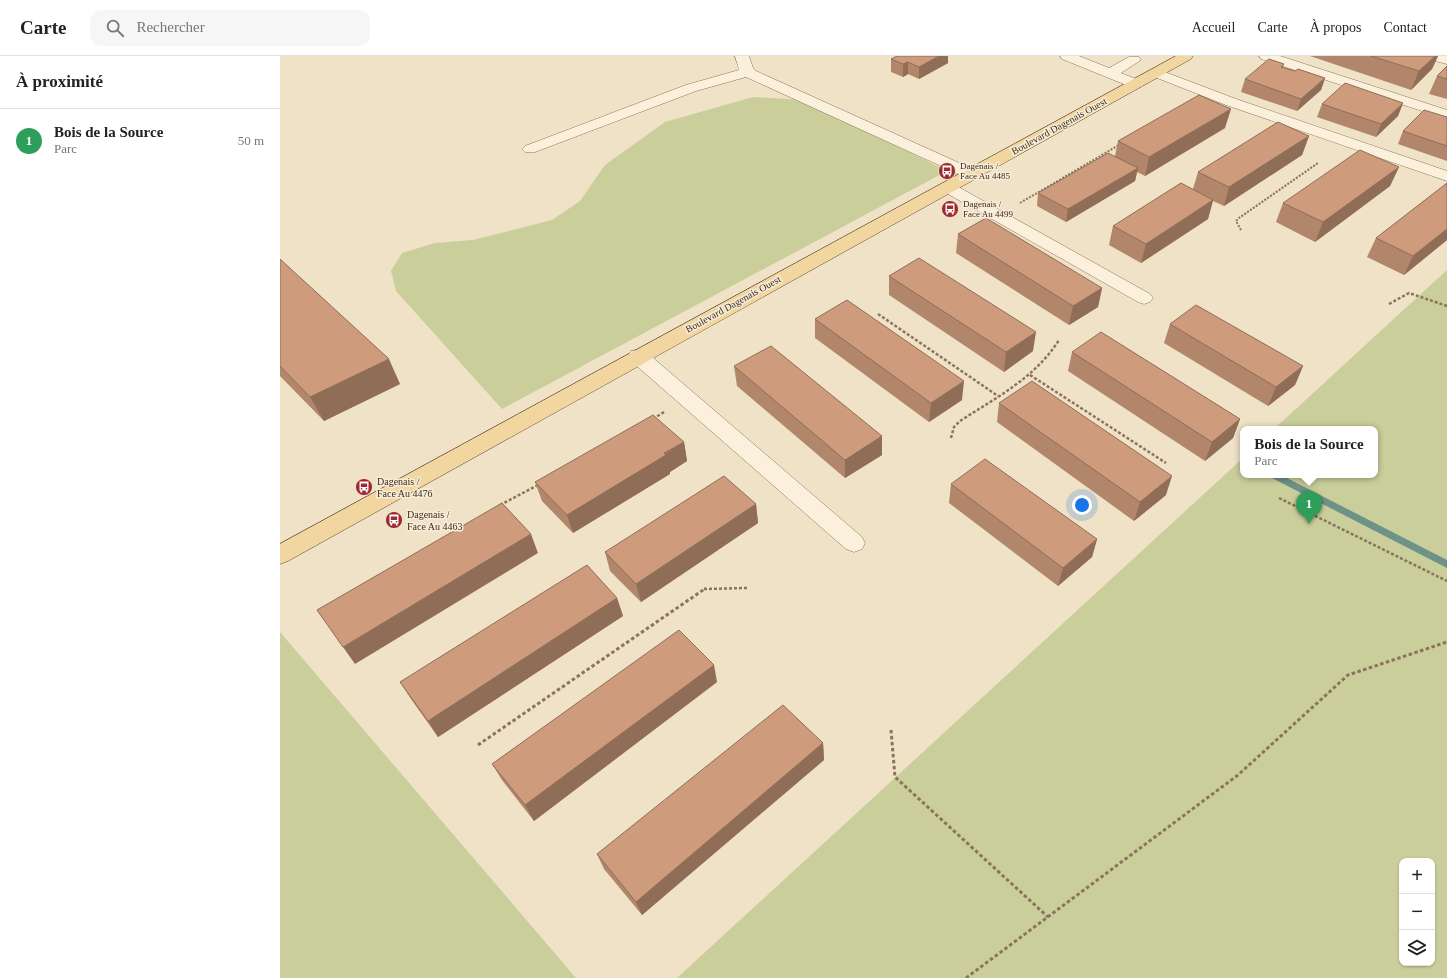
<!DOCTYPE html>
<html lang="fr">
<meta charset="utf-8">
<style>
:root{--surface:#fff;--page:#f6f6f6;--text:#222;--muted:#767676;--line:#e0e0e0;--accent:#9c2a2e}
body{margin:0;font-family:"Times New Roman",serif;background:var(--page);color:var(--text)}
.controls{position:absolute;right:12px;bottom:12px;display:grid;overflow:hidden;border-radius:8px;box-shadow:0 1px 3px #0004}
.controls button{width:36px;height:36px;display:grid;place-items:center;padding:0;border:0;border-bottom:1px solid var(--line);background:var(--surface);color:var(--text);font:20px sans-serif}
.you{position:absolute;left:802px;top:449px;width:14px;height:14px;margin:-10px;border:3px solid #fff;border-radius:50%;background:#1a73e8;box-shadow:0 0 0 6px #1a73e833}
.badge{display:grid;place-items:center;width:26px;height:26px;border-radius:50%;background:var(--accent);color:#fff;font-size:13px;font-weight:700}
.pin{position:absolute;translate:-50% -33px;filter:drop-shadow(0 1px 2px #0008)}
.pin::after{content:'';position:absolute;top:21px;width:14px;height:12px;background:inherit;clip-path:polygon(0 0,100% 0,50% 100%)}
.popup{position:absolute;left:960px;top:370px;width:138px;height:52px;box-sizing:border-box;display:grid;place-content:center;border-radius:8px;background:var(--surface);filter:drop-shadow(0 1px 3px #0005);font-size:13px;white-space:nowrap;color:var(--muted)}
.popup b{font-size:15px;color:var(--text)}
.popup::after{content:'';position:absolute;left:50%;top:100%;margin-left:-8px;border:8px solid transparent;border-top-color:var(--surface)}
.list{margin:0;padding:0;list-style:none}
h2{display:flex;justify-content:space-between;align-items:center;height:52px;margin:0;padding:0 16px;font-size:17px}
h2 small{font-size:13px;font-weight:400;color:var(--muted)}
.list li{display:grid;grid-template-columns:26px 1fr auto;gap:12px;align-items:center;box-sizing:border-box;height:64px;padding:0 16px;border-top:1px solid var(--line)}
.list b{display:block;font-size:15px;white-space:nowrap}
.list p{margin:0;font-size:13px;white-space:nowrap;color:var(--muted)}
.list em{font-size:13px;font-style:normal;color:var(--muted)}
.icon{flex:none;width:22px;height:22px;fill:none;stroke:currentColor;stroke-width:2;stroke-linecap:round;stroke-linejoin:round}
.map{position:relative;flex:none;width:1167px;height:922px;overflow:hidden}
header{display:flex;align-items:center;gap:24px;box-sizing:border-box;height:56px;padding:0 20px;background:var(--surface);border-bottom:1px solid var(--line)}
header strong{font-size:19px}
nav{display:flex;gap:22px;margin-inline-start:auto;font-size:14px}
.search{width:280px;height:36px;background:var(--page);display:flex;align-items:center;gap:10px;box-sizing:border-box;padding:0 14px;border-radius:12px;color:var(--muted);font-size:15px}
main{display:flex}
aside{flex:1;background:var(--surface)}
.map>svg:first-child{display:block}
</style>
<header>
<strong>Carte</strong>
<div class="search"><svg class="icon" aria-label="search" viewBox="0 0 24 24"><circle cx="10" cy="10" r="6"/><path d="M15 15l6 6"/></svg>Rechercher</div>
<nav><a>Accueil</a><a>Carte</a><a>À propos</a><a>Contact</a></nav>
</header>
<main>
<aside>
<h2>À proximité<small></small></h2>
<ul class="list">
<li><span class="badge" style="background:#2e9e5b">1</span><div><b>Bois de la Source</b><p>Parc</p></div><em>50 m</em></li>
</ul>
</aside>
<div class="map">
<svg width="1167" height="922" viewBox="0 0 1167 922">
<rect width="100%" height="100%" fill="#efe2c7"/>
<g fill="#cace9a" fill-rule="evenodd">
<polygon points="473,41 524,44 667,115 222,353 116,235 111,215 122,197 155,187 193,184 272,164 300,145 325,109 385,66"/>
<path d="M1167,214v708h-770l566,-520v17h132v-46h-101zM1122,805h30v102h-30z"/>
<polygon points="0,576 296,922 0,922"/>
</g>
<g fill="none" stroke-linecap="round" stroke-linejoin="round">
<polygon fill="#6e9288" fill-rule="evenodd" points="989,419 1001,419 1167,504 1167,512 990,421"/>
<g stroke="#8c745c" stroke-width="1">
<g id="minor">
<polygon points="455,0 469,0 473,12 476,15 697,115 699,118 697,121 691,123 685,121 466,21 416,35 255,96 245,96 242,93 245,90 406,29 459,14"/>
<polygon points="780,0 799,0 829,12 849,1 859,1 861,4 841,17 861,25 863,28 861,31 851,31 782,3"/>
<polygon points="979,0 1000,0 1167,54 1167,63 981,3"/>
<polygon points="1145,0 1167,0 1167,8 1147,3"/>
<polygon points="877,13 956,43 1167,115 1167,125 946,49 872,20 870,17 872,14"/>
<polygon points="667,126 673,128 870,238 873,242 870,246 864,248 858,246 661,134 659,131 661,128"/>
<polygon points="358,294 365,295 582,481 585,487 582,493 574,496 566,493 351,305 348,300 351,295"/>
</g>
</g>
<g stroke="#5a4230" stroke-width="1">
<polygon id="major" points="896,0 913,0 911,3 8,505 0,508 0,488"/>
</g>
<g stroke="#8c745c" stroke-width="2" stroke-dasharray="2 1.5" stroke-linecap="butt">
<polyline points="740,147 839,89"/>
<polyline points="961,174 956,165 959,162 1038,107"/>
</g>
<g stroke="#8c745c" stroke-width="2.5" stroke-dasharray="3 2" stroke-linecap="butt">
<polyline points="1109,248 1129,237 1167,250"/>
<polyline points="598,258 718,340"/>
<polyline points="750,319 886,407"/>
<polyline points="373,363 384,356"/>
<path d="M671,382l3,-11 6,-6c37,-24 75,-43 99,-81"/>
<polyline points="999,442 1167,525"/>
<polyline points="220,449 260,428"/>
<polyline points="424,533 467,532"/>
</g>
<g stroke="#8c745c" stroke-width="3" stroke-dasharray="3.5 2.5" stroke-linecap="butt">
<polyline points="611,674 615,721 768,861"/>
<polyline points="198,689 426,532"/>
<polyline points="686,922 958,719 1068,619 1167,586"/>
</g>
<use href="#minor" fill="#faf0db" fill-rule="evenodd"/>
<use href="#major" fill="#f2d69f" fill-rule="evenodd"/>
</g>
<g fill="#b1866b">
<polygon points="617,0 668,0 668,7 639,23 628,18 623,21 611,16 611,3"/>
<polygon points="1030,0 1158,0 1152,13 1131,34"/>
<polygon points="1004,8 1003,11 1015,15 1045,22 1041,34 1017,55 961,36 965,23"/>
<polygon points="1167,10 1167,43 1149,38 1157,20"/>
<polygon points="1123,47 1118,60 1096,81 1037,61 1042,48"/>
<polygon points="1167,61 1167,105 1118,88 1123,75"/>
<polygon points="945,72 865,120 857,116 855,125 786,166 757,150 758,137 835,100 838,85"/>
<polygon points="1029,80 1022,99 944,150 933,145 928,163 861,207 829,189 833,170 913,133 918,116"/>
<polygon points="1119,111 1110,130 1035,186 996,166 1003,147"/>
<polygon points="1167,127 1167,184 1124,219 1087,201 1096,182"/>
<polygon points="678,178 822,232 818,251 789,269 676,197"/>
<polygon points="0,203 120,328 44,365 0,320"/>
<polygon points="609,220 753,295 724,316 609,239"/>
<polygon points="535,263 682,344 649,366 535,282"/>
<polygon points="890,268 1023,310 1015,329 988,350 884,287"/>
<polygon points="792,296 960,363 953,382 925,405 788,315"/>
<polygon points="454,310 602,399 565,422 457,330"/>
<polygon points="719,347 886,439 854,465 717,366"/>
<polygon points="404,386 407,405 390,416 390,418 293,477 262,445 255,426"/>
<polygon points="671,428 817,483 812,501 778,530 669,447"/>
<polygon points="476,448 478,467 361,546 330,515 325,496"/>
<polygon points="337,542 343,560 158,681 131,643 120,626"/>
<polygon points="437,626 254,765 222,724 212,708"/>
<polygon points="543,687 544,704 362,859 324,813 317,798"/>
</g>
<g fill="#906d57">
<polygon points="659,0 668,0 668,7 639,23 639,11"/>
<polygon points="1155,0 1158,0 1152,13 1131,34 1139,15"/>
<polygon points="628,6 628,18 623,21 623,8"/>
<polygon points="1045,22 1041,34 1017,55 1021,43"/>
<polygon points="1123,47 1118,60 1096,81 1101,68"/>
<polygon points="951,53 945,72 865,120 869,101"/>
<polygon points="1029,80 1022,99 944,150 949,131"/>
<polygon points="1119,111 1110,130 1035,186 1043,166"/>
<polygon points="858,112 855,125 786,166 788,153"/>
<polygon points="933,144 928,163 861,207 866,188"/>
<polygon points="1167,173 1167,184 1124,219 1133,200"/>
<polygon points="822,232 818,251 789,269 793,250"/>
<polygon points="756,276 753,295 724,316 726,296"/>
<polygon points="109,303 120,328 44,365 30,341"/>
<polygon points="1023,310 1015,329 988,350 996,331"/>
<polygon points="684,325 682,344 649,366 651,347"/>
<polygon points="960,363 953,382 925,405 932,386"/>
<polygon points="602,380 602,399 565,422 565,404"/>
<polygon points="404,386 407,405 390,416 390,418 293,477 287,459"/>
<polygon points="892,420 886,439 854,465 860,446"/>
<polygon points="476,448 478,467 361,546 356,528"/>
<polygon points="251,478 258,497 75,608 63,591"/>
<polygon points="817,483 812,501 778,530 783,512"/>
<polygon points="337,542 343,560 158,681 148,665"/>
<polygon points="434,609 437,626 254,765 245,749"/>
<polygon points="543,687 544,704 362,859 356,846"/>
</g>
<g fill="#ce9c7c" stroke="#906d57">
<polygon points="617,0 659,0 639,11 628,6 623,8 611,3"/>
<polygon points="1091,0 1155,0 1139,15"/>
<polygon points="989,3 1004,8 1001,11 1015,15 1018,13 1045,22 1021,43 965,23"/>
<polygon points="1167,10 1167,23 1157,20"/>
<polygon points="1065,27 1123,47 1101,68 1042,48"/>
<polygon points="919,39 951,53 869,101 838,85"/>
<polygon points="1144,54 1167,61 1167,90 1123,75"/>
<polygon points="998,66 1029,80 949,131 918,116"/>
<polygon points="1080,94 1119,111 1043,166 1003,147"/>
<polygon points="828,97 858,112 788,153 758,137"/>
<polygon points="901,127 933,144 866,188 833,170"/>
<polygon points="1167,127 1167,173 1133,200 1096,182"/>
<polygon points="706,162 822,232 793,250 678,178"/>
<polygon points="639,202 756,276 726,296 609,220"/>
<polygon points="0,203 109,303 30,341 0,310"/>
<polygon points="567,244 684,325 651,347 535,263"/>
<polygon points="916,249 1023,310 996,331 890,268"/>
<polygon points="821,276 960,363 932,386 792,296"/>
<polygon points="491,290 602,380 565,404 454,310"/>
<polygon points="752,325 892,420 860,446 719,347"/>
<polygon points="373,359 404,386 384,397 386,399 287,459 255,426"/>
<polygon points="705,403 817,483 783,512 671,428"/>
<polygon points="444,420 476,448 356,528 325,496"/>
<polygon points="222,447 251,478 63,591 37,554"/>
<polygon points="307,509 337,542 148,665 120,626"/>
<polygon points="399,574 434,609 245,749 212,708"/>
<polygon points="503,649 543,687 356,846 317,798"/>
</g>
<defs>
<g id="bus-disc" transform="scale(0.9)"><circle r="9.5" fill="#9c2a2e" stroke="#f7ecd7"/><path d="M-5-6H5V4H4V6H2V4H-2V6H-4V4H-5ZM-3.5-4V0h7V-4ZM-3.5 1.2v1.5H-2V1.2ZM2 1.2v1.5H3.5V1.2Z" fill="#fff"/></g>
</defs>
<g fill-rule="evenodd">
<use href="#bus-disc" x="667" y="115"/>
<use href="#bus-disc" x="670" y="153"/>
<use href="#bus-disc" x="84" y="431"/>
<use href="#bus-disc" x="114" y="464"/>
</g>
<g text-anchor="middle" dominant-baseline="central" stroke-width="3" stroke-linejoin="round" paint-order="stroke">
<g font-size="9" fill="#3c2c20" stroke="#f7ecd7" text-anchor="start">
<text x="680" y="110">Dagenais /<tspan x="680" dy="10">Face Au 4485</tspan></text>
<text x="683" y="148">Dagenais /<tspan x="683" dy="10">Face Au 4499</tspan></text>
</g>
<g font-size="10" fill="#3c2c20" stroke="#f7ecd7">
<text transform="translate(779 70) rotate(-29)">Boulevard Dagenais Ouest</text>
<text transform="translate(453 248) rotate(-29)">Boulevard Dagenais Ouest</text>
</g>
<g font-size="10" fill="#3c2c20" stroke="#f7ecd7" text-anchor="start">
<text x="97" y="425">Dagenais /<tspan x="97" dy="12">Face Au 4476</tspan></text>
<text x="127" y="458">Dagenais /<tspan x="127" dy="12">Face Au 4463</tspan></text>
</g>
</g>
</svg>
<div class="controls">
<button>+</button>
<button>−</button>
<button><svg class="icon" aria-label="layers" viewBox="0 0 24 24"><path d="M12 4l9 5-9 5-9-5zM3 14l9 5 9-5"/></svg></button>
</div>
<div class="you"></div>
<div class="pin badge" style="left:1029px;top:468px;background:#2e9e5b">1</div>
<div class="popup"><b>Bois de la Source</b>Parc</div>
</div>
</main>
